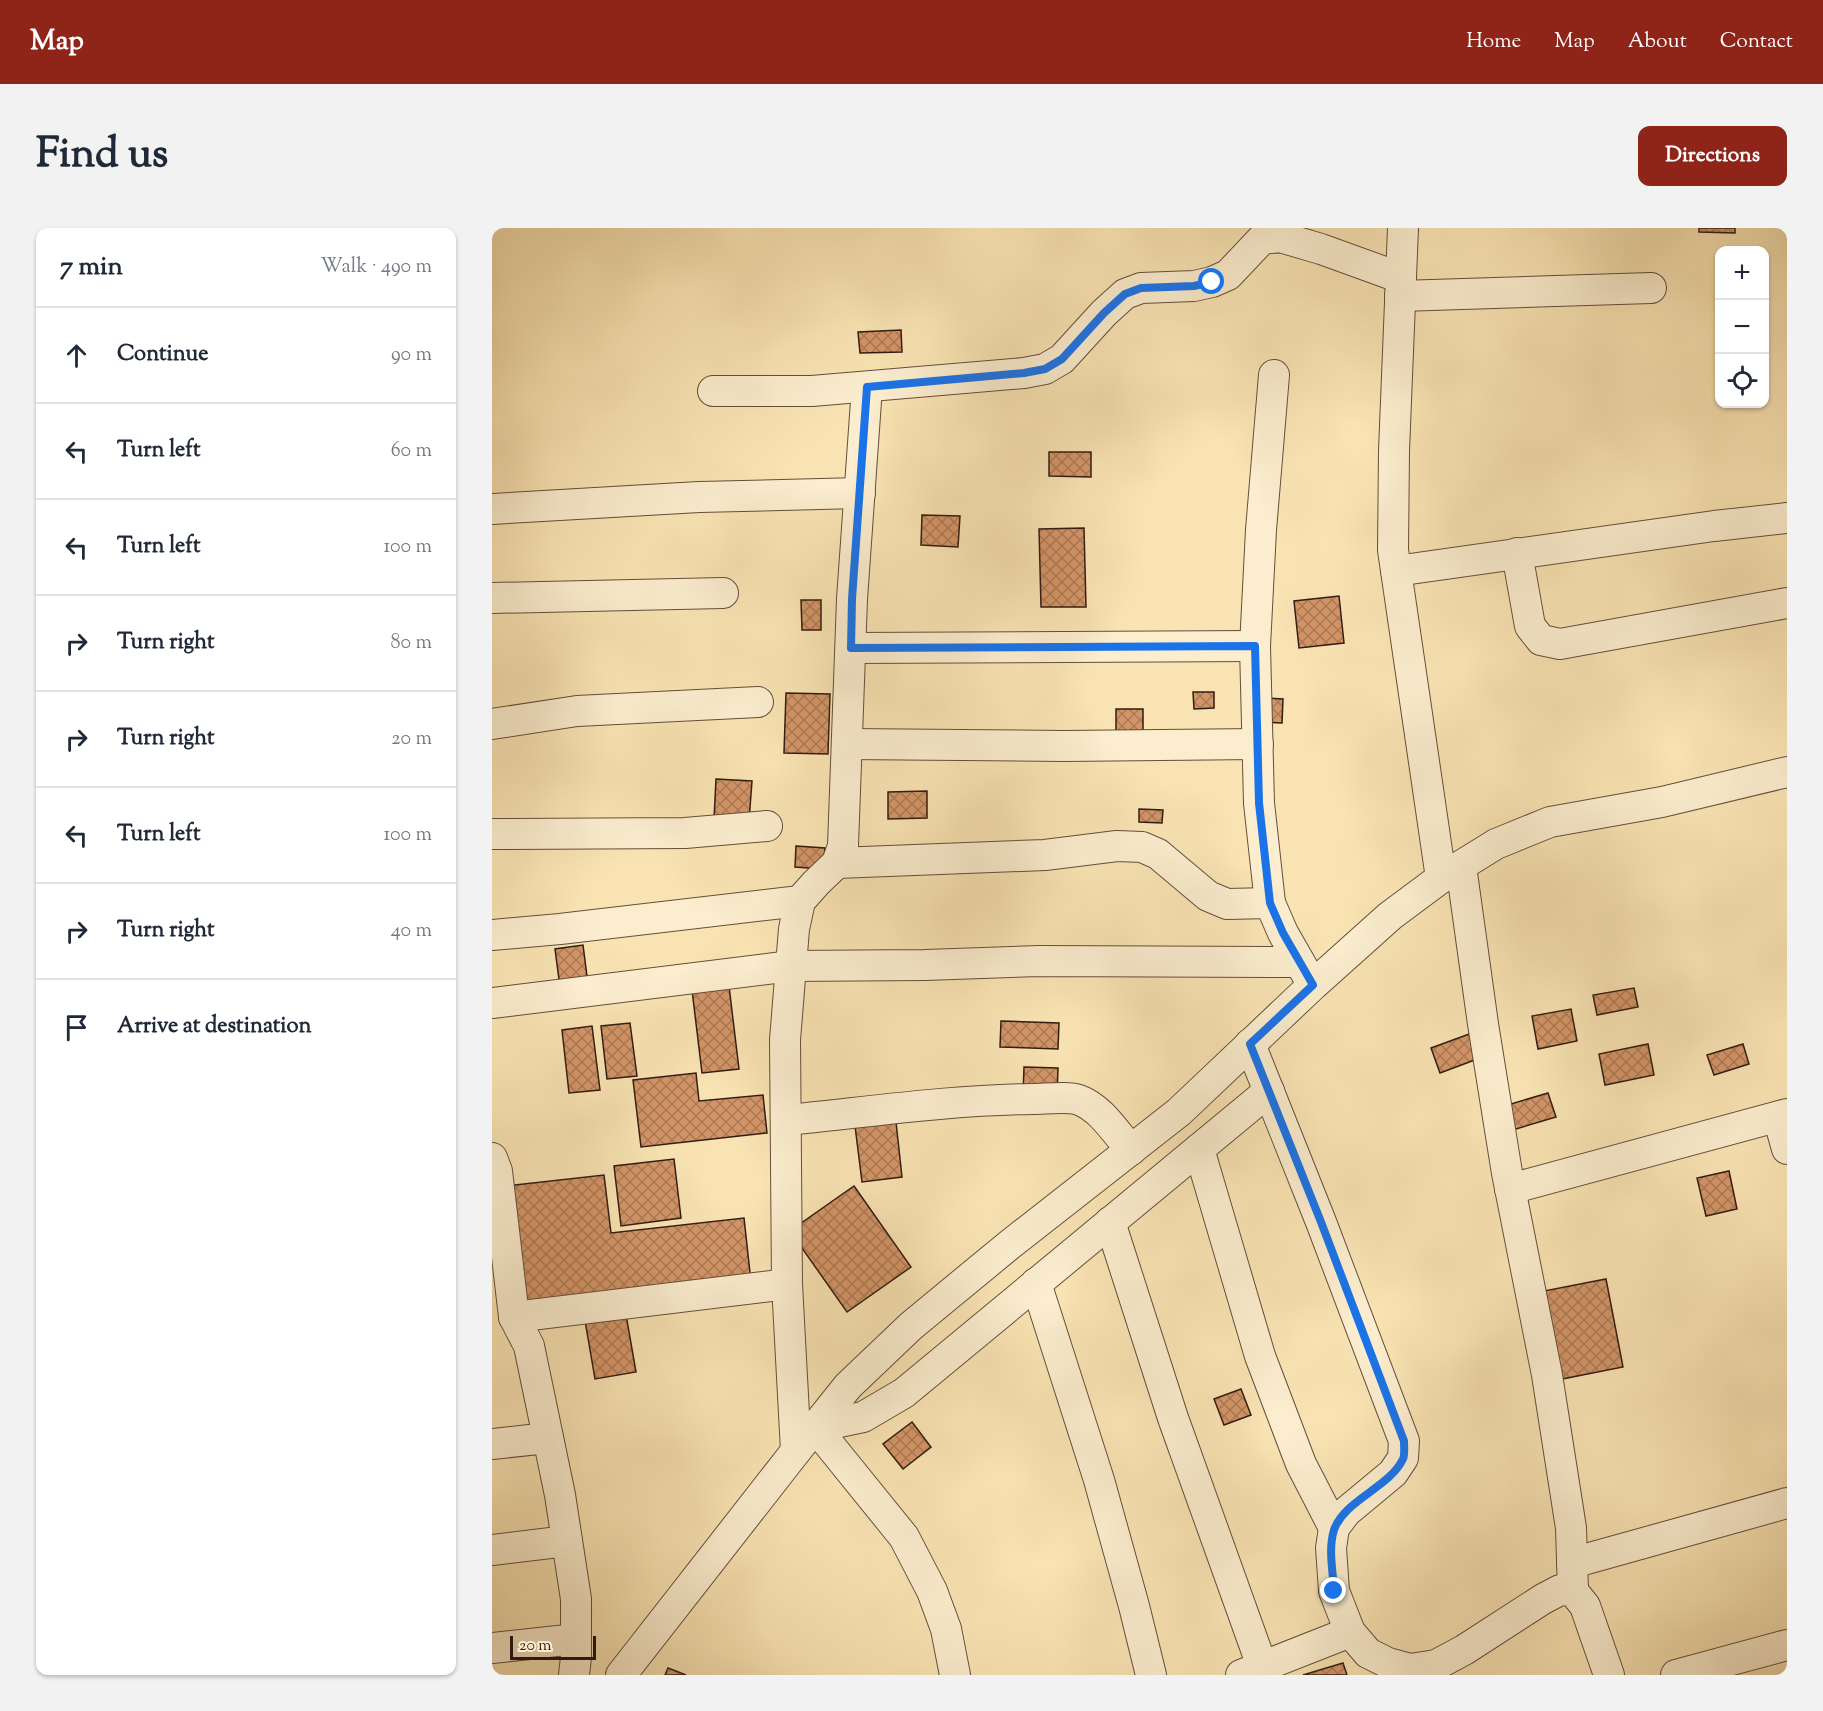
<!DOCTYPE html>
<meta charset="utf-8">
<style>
:root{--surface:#fff;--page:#f2f2f3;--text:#1f2937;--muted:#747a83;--line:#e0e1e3;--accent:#8f2418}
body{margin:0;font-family:"Sorts Mill Goudy",serif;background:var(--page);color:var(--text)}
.controls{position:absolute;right:18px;top:18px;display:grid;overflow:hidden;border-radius:12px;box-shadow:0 2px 4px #0004}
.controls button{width:54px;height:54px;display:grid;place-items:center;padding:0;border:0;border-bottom:2px solid var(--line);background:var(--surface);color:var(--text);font:30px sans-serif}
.scale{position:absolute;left:18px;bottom:15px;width:86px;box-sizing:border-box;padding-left:6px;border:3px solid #311c13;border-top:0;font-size:16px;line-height:21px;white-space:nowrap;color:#311c13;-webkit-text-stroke:4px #fbedce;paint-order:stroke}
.stop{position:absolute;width:18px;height:18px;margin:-14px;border:4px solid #1a73e8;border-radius:50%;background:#fff}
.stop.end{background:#1a73e8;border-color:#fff;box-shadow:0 2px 6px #0008}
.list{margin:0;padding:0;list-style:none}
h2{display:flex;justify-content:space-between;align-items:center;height:78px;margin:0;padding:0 24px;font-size:26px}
h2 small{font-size:20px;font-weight:400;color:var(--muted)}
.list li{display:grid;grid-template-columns:39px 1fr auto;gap:18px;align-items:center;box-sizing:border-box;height:96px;padding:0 24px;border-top:2px solid var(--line)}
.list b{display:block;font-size:22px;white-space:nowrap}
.list em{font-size:20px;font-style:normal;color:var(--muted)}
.icon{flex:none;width:33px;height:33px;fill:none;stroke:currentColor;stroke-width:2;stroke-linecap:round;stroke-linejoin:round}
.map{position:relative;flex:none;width:1295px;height:1447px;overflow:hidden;border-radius:12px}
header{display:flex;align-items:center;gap:36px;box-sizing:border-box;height:84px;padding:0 30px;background:var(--accent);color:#fff}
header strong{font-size:28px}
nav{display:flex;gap:33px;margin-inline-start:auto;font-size:21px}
.intro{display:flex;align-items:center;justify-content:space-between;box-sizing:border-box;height:144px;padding:0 36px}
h1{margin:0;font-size:42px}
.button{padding:15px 27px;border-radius:12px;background:var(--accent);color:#fff;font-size:21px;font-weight:700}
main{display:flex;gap:36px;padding:0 36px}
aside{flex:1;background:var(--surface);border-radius:12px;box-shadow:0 2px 4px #0004}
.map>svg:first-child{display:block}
</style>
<header>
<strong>Map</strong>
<nav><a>Home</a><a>Map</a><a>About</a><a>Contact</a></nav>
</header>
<div class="intro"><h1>Find us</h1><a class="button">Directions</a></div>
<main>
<aside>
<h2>7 min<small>Walk · 490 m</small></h2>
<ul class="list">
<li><svg class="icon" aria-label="ahead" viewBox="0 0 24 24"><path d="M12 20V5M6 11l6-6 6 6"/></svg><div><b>Continue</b></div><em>90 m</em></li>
<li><svg class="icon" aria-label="left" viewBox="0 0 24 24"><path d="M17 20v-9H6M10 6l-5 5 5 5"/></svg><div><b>Turn left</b></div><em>60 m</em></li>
<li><svg class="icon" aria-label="left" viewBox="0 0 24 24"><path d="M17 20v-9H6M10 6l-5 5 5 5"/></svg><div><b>Turn left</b></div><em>100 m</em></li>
<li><svg class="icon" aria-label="right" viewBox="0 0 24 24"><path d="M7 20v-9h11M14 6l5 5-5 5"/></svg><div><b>Turn right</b></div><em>80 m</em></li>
<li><svg class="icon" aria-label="right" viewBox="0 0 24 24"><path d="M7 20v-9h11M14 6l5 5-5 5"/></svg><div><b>Turn right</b></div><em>20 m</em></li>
<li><svg class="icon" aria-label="left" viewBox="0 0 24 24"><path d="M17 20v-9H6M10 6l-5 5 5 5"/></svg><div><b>Turn left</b></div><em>100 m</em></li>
<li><svg class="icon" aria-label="right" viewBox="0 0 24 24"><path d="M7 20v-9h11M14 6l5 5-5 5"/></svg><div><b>Turn right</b></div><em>40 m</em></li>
<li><svg class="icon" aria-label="arrive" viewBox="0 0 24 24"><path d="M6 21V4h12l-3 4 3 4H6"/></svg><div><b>Arrive at destination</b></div></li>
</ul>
</aside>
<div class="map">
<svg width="1295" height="1447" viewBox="0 0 1295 1447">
<defs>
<pattern id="building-cross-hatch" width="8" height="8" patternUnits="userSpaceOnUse" patternTransform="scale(1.5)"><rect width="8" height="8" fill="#d39567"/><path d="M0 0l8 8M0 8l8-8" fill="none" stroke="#ac7954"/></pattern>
</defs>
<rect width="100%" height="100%" fill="#f9e3b3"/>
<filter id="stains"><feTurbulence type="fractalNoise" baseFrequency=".00333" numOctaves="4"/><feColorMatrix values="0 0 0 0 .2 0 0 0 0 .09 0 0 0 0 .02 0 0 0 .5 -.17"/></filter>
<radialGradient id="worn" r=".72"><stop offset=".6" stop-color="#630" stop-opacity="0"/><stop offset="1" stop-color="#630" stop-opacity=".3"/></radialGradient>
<g fill="url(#building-cross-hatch)" stroke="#311c13" stroke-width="1.5">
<polygon points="1207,0 1243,0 1243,5 1207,4"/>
<polygon points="409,102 410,124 368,125 366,104"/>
<polygon points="557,224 599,224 599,249 557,248"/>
<polygon points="430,287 468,288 466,319 429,317"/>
<polygon points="592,300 594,379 549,379 547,301"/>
<polygon points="847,368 852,415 807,420 802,373"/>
<polygon points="309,372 329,372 329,402 310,402"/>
<polygon points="701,464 722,464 722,480 702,481"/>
<polygon points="294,465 338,466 336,526 292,525"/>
<polygon points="771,470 791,471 790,495 770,494"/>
<polygon points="624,481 651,481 651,511 624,512"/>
<polygon points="224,551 260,553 257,593 222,591"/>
<polygon points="435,563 435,590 396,591 396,564"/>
<polygon points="647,581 671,582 670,595 647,594"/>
<polygon points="304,618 333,620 331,641 303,639"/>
<polygon points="91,717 96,756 68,759 63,721"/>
<polygon points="237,758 247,841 210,845 200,762"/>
<polygon points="1142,760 1146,779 1105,787 1101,767"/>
<polygon points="1079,781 1085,813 1046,821 1040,788"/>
<polygon points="509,793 567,795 566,821 508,819"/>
<polygon points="138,795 145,848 115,851 109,798"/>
<polygon points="100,798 108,862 77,865 70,802"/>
<polygon points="980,805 988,830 948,845 939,820"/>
<polygon points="1156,816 1162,847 1113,857 1107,826"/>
<polygon points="1251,816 1257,836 1222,847 1215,827"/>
<polygon points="532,839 566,840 565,868 531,867"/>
<polygon points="204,845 207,873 271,867 275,905 149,919 141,852"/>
<polygon points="1056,865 1064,889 1017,903 1009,879"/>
<polygon points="404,894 410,949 370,954 363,898"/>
<polygon points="182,931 189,990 129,998 122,938"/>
<polygon points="1237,943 1245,981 1214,988 1205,950"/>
<polygon points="112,947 119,1005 252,990 259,1054 28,1080 14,958"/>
<polygon points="362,958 419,1039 355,1084 298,1003"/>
<polygon points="1114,1051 1131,1139 1070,1151 1052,1063"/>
<polygon points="133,1081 144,1144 103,1151 92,1087"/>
<polygon points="749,1161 759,1187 732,1197 722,1171"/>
<polygon points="420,1194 439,1219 411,1241 391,1216"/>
<polygon points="851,1435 855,1447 811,1447"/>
<polygon points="176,1440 194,1447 173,1447"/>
</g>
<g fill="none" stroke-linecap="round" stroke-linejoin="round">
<g stroke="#634e3b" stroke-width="32">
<g id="minor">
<polyline points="911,0 902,223 901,322 949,650"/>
<polyline points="908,68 1159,60"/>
<polyline points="782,147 769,302 763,418 767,575 778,675 791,705 815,747"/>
<polyline points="221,163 320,163 532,145 553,141 570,131 612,85 633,66 649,60 702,58 720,54 736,47 770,11 788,9 829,21 909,50"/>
<polyline points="0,281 207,269 368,265"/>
<polyline points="1025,325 1038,398 1049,412 1068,416 1295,375"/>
<polyline points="904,343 1222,298 1295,290"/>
<polyline points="0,370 231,365"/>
<polyline points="359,420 763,418"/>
<polyline points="0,496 85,483 266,474"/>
<polyline points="355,516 572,518 766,516"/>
<polyline points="0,606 193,605 275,598"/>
<polyline points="345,635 553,627 625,618 650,619 666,626 716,668 735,676 778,675"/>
<polyline points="969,638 991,796 1015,945 1055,1147 1079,1300 1081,1363"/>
<polyline points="0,707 68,701 308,673"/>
<polyline points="0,775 299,738 433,737 547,733 807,734"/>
<polyline points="758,816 829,994 912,1213 911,1230 901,1245 854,1284 842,1300 839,1320 842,1363 858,1404 876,1425 896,1435 918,1441 944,1437 972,1422 1051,1371 1068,1362 1081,1363 1093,1378 1117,1447"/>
<polyline points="1286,889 1295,921"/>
<path d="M294,892c82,-8 164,-20 247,-21 12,0 35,-3 46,1 22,8 37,33 52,50"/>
<polyline points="707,921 768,1128 809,1236 842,1300"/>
<polyline points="0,930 5,943 22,1089 37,1118 68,1267 84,1371 84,1429 82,1447"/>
<polyline points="1018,961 1295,886"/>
<polyline points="618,994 681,1190 770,1438"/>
<polyline points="544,1055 607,1252 642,1378 659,1447"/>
<polyline points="22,1089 295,1056"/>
<polyline points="0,1216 56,1210"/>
<polyline points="304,1223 295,1056 293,812 302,701 308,673 324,655 345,635 351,618 360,371 375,159"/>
<polyline points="0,1322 75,1313"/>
<polyline points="1080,1335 1295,1275"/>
<polyline points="0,1420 84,1411"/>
<polyline points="129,1447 304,1223 356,1158 419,1098 516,1018 687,884 821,757 898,688 949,650 1004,616 1058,594 1170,574 1295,544"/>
<polyline points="463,1447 454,1401 440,1363 412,1309 323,1199 371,1189 412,1165 777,863"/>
<polyline points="749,1447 858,1404"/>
<polyline points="1184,1447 1295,1417"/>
</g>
</g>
<use href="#minor" stroke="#fbedce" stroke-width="30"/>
</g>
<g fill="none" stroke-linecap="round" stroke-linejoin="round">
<path stroke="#1a73e8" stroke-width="8" d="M720,54l-18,4 -53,2 -16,6 -21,19 -42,46 -17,10 -21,4 -157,14 -15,212 -1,49 404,-2 4,157 11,100 13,30 30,52 -63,59 71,178 83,219c0,6 1,14 -1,18 -14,29 -59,41 -69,71 -6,19 -1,41 0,61"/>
</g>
<rect width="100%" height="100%" filter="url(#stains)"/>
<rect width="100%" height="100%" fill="url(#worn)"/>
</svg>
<div class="controls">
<button>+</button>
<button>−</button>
<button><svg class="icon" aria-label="locate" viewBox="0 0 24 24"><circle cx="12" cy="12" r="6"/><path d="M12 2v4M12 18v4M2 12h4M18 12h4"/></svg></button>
</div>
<div class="scale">20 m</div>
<div class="stop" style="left:720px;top:54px"></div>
<div class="stop end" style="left:842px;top:1363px"></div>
</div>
</main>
